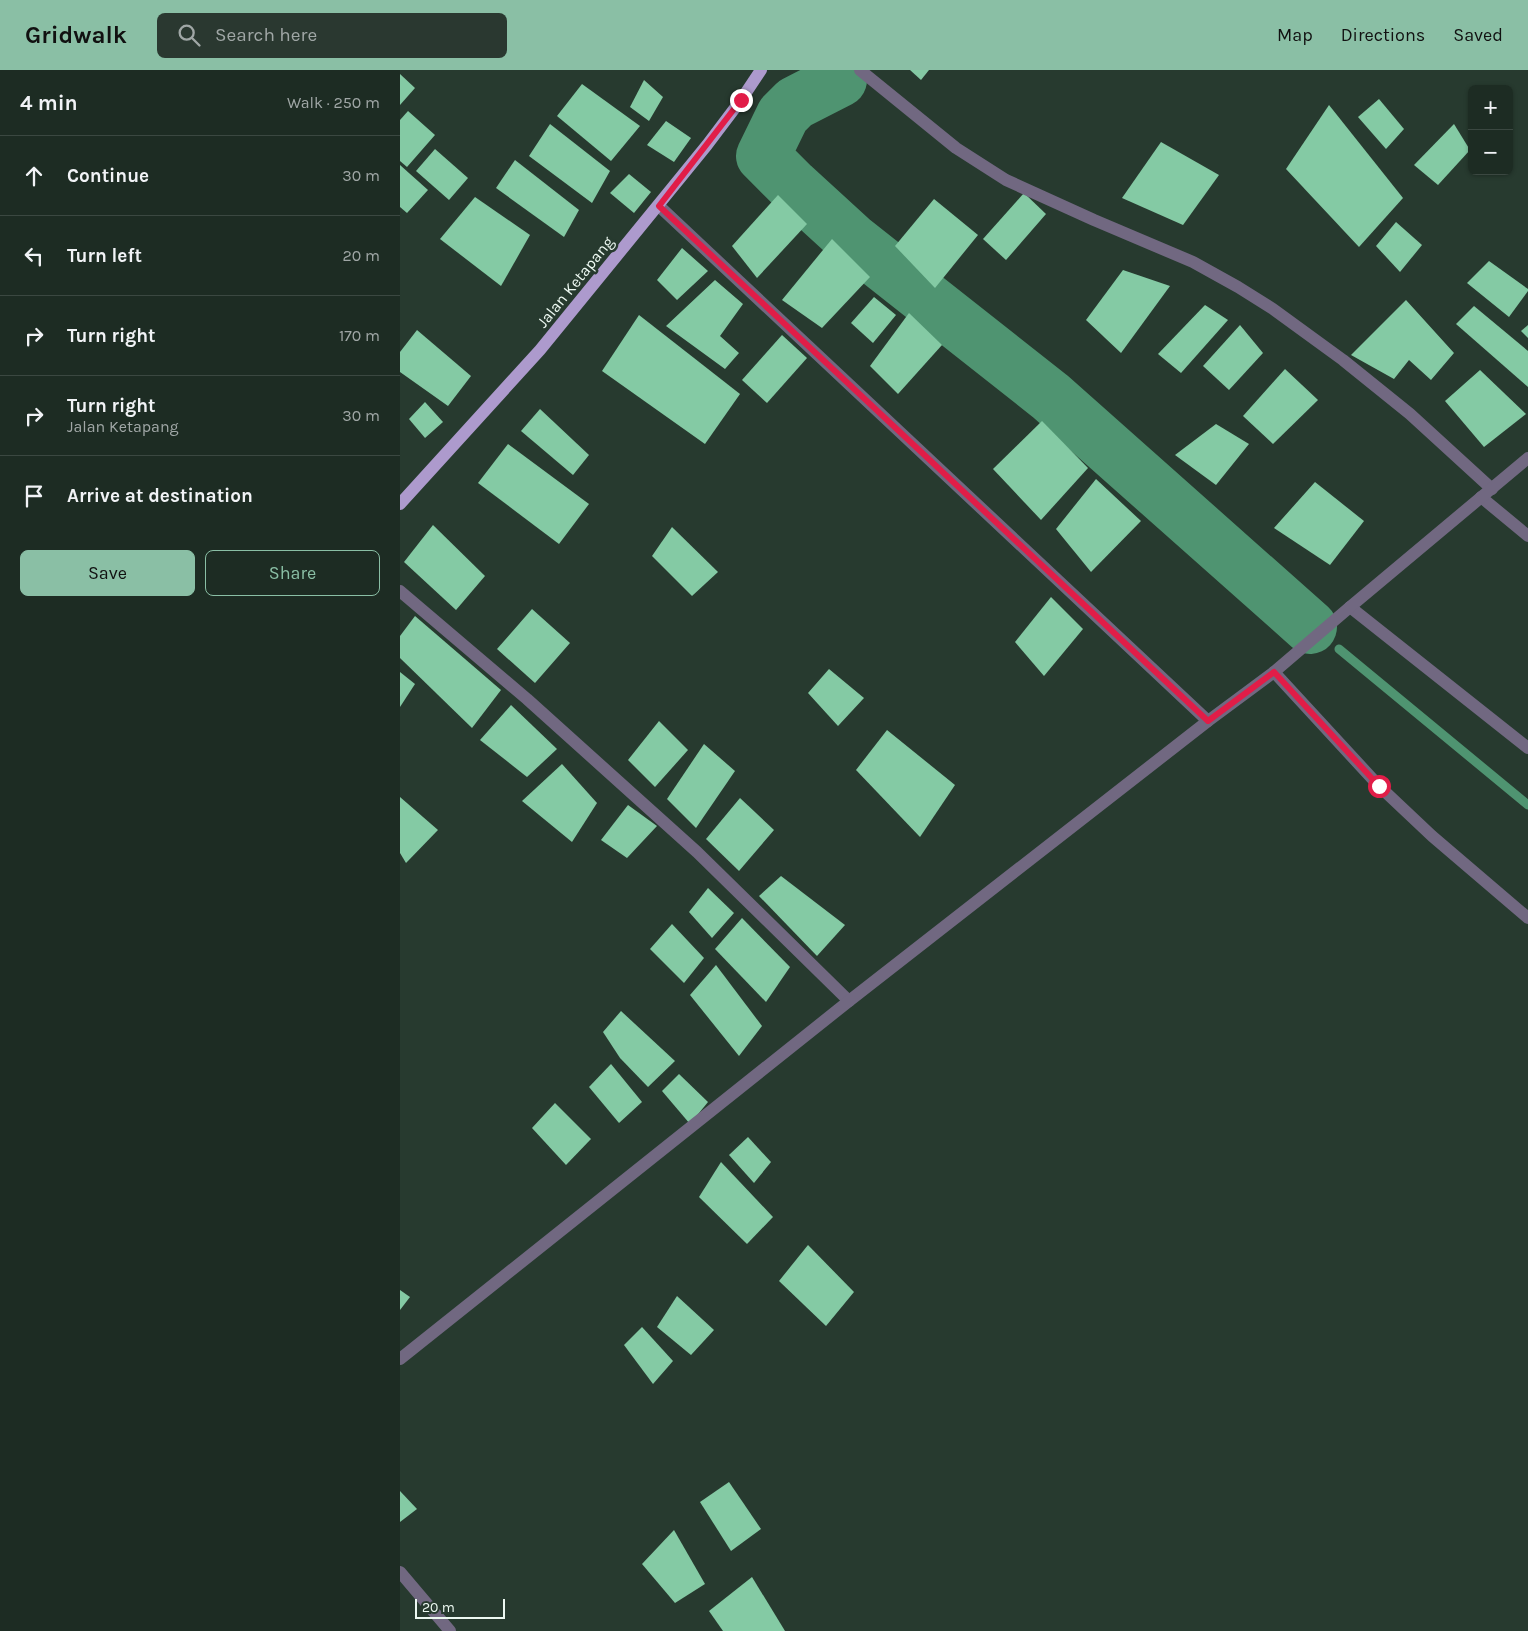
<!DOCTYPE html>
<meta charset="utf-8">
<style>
:root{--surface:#1d2c23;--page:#2a3830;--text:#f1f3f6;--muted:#a0a7a6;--line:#3b4841;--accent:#8abfa5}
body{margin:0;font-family:Karla,sans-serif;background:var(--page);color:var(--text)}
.controls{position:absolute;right:15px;top:15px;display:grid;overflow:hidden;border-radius:8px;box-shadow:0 1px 4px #0004}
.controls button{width:45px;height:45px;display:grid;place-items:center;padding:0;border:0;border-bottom:1px solid var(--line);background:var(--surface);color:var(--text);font:25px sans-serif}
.scale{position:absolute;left:15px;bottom:12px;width:90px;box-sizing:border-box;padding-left:5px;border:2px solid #ecf8f1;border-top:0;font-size:14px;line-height:18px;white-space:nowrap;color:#ecf8f1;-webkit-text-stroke:4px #273a2f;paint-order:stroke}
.stop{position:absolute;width:15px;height:15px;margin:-11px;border:4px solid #e11d48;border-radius:50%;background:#fff}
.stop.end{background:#e11d48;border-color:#fff;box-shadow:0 1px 5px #0008}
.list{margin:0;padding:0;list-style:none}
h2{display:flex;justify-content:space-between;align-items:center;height:65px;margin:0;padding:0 20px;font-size:21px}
h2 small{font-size:16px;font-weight:400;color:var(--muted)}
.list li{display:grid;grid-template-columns:32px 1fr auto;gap:15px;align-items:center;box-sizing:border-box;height:80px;padding:0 20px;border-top:1px solid var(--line)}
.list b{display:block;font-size:19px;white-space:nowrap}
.list p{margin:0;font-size:16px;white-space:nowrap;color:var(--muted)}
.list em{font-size:16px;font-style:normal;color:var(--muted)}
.actions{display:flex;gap:10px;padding:15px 20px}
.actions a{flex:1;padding:11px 0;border:1px solid var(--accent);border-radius:8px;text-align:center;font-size:18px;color:var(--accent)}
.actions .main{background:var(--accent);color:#111}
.icon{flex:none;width:28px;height:28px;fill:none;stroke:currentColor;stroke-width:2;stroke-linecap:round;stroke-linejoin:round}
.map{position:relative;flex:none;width:1128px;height:1561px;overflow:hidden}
header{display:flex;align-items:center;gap:30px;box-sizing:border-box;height:70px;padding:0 25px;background:var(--accent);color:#111}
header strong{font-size:24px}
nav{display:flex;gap:28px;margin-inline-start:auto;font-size:18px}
.search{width:350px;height:45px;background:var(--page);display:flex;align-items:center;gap:12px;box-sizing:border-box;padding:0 18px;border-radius:8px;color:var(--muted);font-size:19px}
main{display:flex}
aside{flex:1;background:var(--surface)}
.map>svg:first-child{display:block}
</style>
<header>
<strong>Gridwalk</strong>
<div class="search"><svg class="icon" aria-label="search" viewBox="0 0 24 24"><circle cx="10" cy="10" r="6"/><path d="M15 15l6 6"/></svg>Search here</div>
<nav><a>Map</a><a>Directions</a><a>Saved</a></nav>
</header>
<main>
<aside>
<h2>4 min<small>Walk · 250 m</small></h2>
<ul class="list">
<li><svg class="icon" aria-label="ahead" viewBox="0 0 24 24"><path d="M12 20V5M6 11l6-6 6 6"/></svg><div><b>Continue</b></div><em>30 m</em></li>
<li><svg class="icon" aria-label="left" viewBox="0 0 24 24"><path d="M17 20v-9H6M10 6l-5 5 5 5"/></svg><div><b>Turn left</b></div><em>20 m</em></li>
<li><svg class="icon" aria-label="right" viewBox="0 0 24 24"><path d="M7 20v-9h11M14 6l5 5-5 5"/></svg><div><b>Turn right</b></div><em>170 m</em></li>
<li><svg class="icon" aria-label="right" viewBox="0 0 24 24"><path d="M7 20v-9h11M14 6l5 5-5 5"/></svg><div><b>Turn right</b><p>Jalan Ketapang</p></div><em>30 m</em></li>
<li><svg class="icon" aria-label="arrive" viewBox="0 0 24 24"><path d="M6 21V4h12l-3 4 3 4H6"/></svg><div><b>Arrive at destination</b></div></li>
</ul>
<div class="actions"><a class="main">Save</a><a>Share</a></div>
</aside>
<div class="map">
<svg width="1128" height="1561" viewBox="0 0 1128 1561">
<rect width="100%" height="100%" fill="#273a2f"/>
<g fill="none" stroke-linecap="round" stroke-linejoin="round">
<polyline stroke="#4f9471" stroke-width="9" points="939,579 1128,735"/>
<polyline stroke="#4f9471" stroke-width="54" points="440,10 395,33 383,45 363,86 393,116 452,170 651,327 910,557"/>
</g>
<g fill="#84caa4">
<polygon points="510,0 529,0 521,10"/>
<polygon points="0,4 15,18 0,35"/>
<polygon points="244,10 263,27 249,51 230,37"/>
<polygon points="182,14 240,56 211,91 157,46"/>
<polygon points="979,29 1004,59 986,79 958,47"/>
<polygon points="929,35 1003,128 959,177 886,99"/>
<polygon points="8,41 35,65 7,97 0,91 0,50"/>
<polygon points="266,51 291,68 274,92 247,75"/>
<polygon points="150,54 210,101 192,133 129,86"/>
<polygon points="1054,54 1070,80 1038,115 1014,95"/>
<polygon points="761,72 819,105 783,155 722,128"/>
<polygon points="35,79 68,108 49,130 16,101"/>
<polygon points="115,90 179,140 164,167 96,118"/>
<polygon points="0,95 28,120 7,143 0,137"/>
<polygon points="229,104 251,122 234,143 210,123"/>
<polygon points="624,123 646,144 606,190 583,169"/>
<polygon points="378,125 407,154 357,208 332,176"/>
<polygon points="75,127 130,165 101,216 40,169"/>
<polygon points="534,129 578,165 535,218 495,176"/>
<polygon points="996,152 1022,175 1000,202 976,176"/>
<polygon points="432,169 470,207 422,258 382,230"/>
<polygon points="282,178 308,201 277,230 257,210"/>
<polygon points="1089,191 1128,219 1128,221 1109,247 1067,213"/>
<polygon points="723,200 770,216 721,283 686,250"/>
<polygon points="315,210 343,234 320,266 339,283 325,299 266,256"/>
<polygon points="474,227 496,245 473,273 451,253"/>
<polygon points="1006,230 1054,283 1031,310 1009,290 994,309 951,285"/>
<polygon points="805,235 828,250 781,303 758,284"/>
<polygon points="1074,236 1128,281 1128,317 1056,254"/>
<polygon points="509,243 542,275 498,324 470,296"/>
<polygon points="239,245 340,324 305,374 202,301"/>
<polygon points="840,255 863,283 829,320 803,296"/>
<polygon points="1128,255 1128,268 1121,261"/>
<polygon points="17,260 71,306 48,336 0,302 0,282"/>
<polygon points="382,265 407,288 367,333 342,310"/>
<polygon points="885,299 918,330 873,374 843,346"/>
<polygon points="1080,300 1126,344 1084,377 1045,331"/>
<polygon points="25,332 43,352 25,368 9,349"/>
<polygon points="140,339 189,385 173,405 121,361"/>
<polygon points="642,351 688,398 641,450 593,399"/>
<polygon points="816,354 849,374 816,415 775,385"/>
<polygon points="108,374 189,434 159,474 78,413"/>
<polygon points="696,409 741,451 691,502 656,459"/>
<polygon points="915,412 964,451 930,495 874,458"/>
<polygon points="33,455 85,506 56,540 4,492"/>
<polygon points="272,457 318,502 292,526 252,486"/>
<polygon points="651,527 683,559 644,606 615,572"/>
<polygon points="132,539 170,573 135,613 97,579"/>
<polygon points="15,546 101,620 72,658 0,588 0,566"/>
<polygon points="429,599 464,628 438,656 408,623"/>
<polygon points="0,602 15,614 0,637"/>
<polygon points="111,635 157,679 127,707 80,670"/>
<polygon points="259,651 288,680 255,717 228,690"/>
<polygon points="487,660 555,715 520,767 456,700"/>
<polygon points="304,674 335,701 296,758 267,729"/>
<polygon points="162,694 197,733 172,772 122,731"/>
<polygon points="0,727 38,760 6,793 0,783"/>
<polygon points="340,728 374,760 339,801 306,769"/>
<polygon points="228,735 257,756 227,788 201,770"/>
<polygon points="381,806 445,855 417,886 359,826"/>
<polygon points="308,818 334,843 312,868 289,842"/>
<polygon points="342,848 390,897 366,932 315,879"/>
<polygon points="272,854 304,888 284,913 250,879"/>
<polygon points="316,895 362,956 339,986 290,925"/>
<polygon points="221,941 275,991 248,1017 220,988 203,962"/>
<polygon points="211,994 242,1032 219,1053 189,1017"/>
<polygon points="279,1004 308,1032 290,1054 262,1021"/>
<polygon points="155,1033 191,1069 166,1095 132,1058"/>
<polygon points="348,1067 371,1092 354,1113 329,1085"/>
<polygon points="321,1092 373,1147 347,1174 299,1127"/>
<polygon points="408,1175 454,1222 426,1256 379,1211"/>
<polygon points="0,1220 10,1227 0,1240"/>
<polygon points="277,1226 314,1260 291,1285 257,1257"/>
<polygon points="242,1257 273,1291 253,1314 224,1275"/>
<polygon points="329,1412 361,1459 331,1481 300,1432"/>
<polygon points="0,1421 17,1439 0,1452"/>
<polygon points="274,1460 305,1514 275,1533 242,1494"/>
<polygon points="352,1507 385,1561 323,1561 309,1541"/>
</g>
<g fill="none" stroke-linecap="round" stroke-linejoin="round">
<g stroke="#716881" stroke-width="12">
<polyline points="460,0 556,78 606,110 694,150 793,192 838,217 873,239 943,290 1010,344 1092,419"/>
<polyline points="259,136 808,651"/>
<polyline points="1081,427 1128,466"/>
<polyline points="0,521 127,629 297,782 449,931"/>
<polyline points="950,537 1128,678"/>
<polyline points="874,602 979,716 1032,766 1128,848"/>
<polyline points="0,1289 449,931 808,651 874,602 950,537 1128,388"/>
<polyline points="0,1502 50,1561"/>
</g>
<polyline stroke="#ad9acd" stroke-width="12" points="0,434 140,280 307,75 341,30 361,0"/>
</g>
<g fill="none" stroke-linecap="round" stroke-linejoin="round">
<polyline stroke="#e11d48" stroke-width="6" points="341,30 259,136 808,651 874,602 979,716"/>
</g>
<g text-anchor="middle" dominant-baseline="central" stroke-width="5" stroke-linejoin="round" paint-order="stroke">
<g font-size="16" fill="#ecf8f1" stroke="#273a2f">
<text transform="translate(175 212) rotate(-51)">Jalan Ketapang</text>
</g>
</g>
</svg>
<div class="controls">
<button>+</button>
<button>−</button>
</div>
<div class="scale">20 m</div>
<div class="stop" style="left:979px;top:716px"></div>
<div class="stop end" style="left:341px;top:30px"></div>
</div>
</main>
